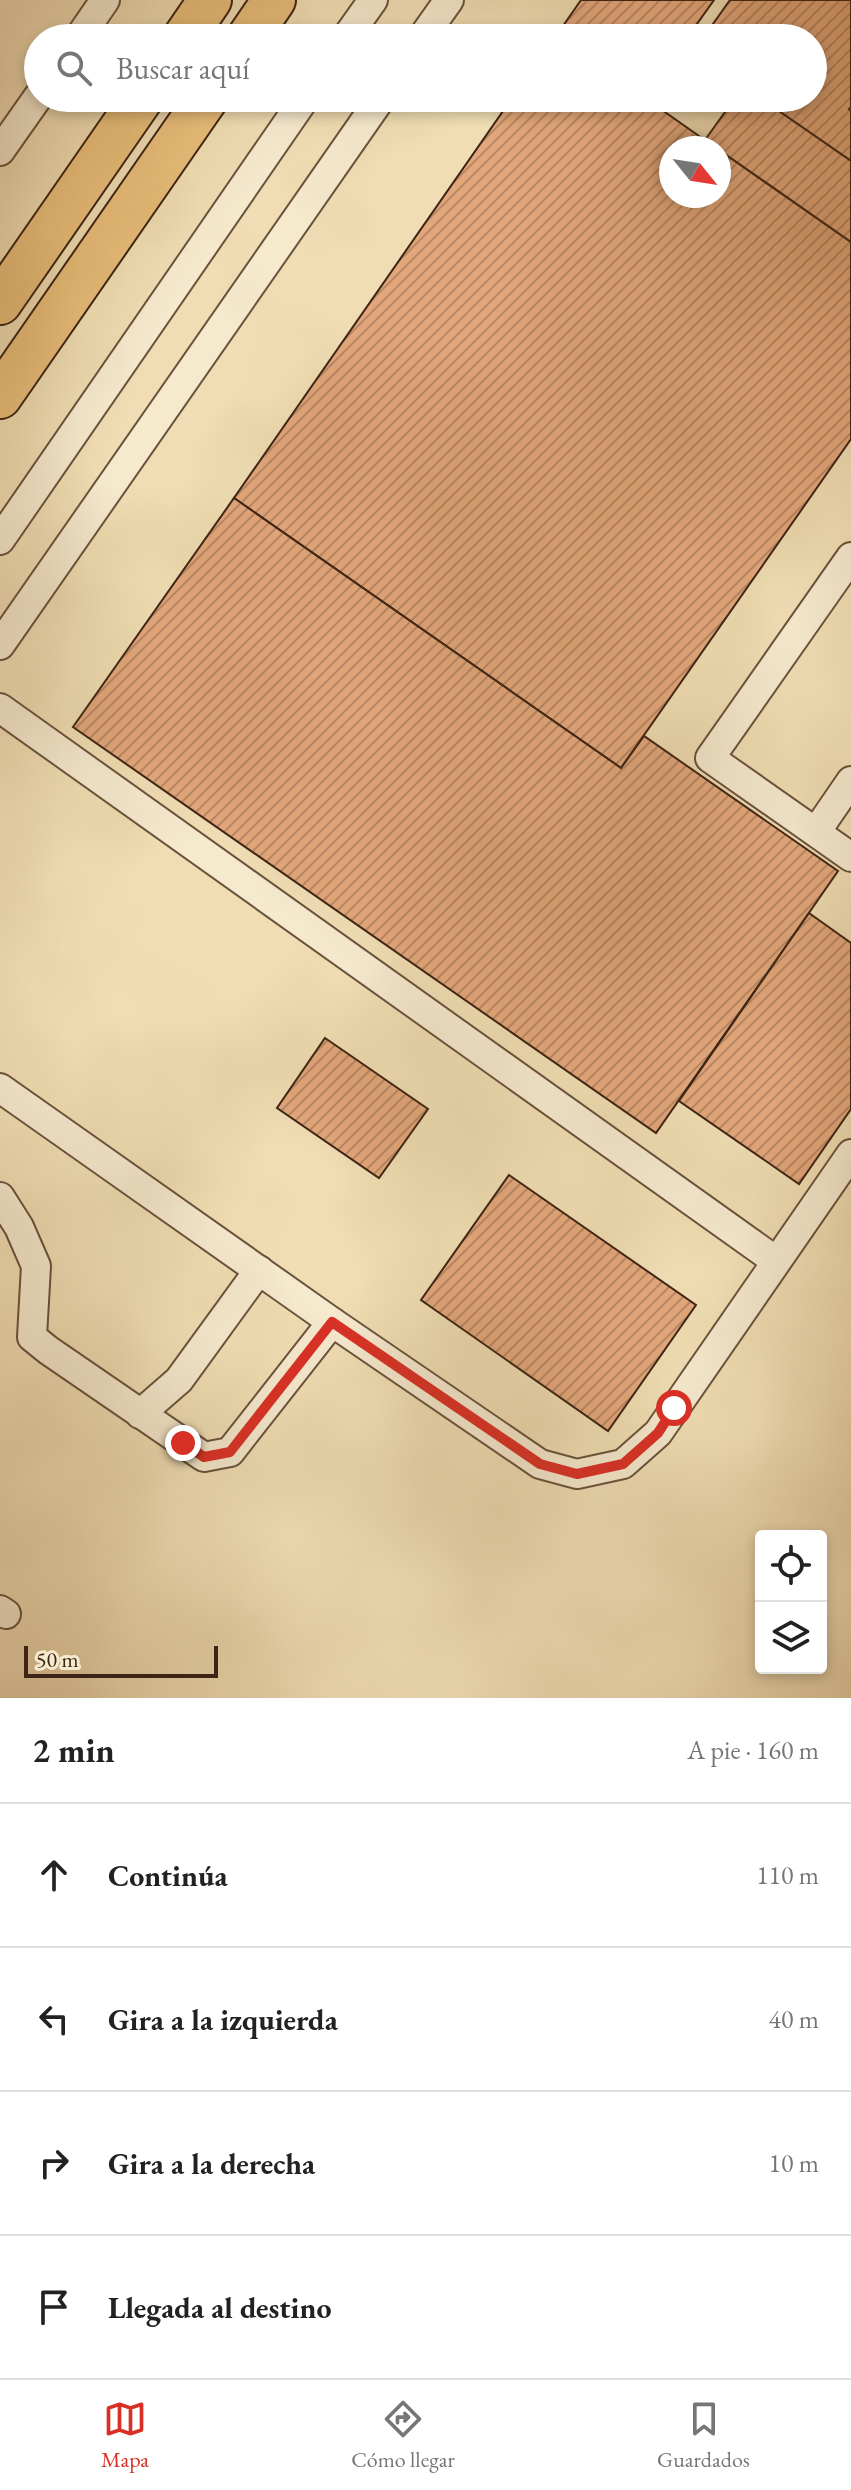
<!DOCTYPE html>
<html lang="es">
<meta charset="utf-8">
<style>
:root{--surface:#fff;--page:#f2f2f2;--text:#222;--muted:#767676;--line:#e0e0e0;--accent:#d93025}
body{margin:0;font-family:"EB Garamond",serif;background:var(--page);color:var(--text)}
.controls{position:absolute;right:24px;bottom:24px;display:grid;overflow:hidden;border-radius:8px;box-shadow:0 4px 12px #0003}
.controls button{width:72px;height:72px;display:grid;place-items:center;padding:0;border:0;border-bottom:2px solid var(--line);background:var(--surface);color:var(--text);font:40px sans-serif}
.compass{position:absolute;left:659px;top:136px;width:72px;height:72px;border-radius:50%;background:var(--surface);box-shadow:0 4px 12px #0003;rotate:120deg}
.scale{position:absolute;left:24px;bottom:20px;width:194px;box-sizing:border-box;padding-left:8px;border:4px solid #3d2414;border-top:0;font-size:22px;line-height:28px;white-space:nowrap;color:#3d2414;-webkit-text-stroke:6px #f5e9ce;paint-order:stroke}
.stop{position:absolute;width:24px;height:24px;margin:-18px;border:6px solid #d93025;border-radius:50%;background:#fff}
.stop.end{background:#d93025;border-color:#fff;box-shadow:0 2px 8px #0008}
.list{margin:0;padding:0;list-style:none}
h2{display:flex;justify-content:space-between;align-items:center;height:104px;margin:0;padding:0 32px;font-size:34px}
h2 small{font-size:26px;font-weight:400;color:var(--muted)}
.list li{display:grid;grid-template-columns:52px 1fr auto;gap:24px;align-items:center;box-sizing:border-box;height:144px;padding:0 32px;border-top:2px solid var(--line)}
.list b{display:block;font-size:30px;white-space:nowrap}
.list em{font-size:26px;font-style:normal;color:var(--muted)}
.icon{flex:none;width:44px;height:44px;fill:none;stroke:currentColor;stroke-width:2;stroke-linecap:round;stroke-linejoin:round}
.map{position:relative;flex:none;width:851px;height:1698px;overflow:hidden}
.search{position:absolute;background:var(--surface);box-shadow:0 4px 12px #0003;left:24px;right:24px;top:24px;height:88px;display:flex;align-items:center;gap:20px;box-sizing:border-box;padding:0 28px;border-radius:44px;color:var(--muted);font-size:30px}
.sheet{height:680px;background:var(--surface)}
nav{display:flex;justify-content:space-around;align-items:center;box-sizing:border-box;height:112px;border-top:2px solid var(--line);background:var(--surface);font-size:22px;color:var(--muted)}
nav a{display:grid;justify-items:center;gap:4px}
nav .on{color:var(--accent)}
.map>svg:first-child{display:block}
</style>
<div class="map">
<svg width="851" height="1698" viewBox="0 0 851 1698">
<defs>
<pattern id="building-hatch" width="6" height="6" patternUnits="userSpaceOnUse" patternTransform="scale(2)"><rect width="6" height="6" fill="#e3a77b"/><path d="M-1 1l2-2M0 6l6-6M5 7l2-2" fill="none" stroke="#b98864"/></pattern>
</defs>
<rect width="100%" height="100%" fill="#f0ddb3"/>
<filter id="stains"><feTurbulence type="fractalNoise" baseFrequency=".0025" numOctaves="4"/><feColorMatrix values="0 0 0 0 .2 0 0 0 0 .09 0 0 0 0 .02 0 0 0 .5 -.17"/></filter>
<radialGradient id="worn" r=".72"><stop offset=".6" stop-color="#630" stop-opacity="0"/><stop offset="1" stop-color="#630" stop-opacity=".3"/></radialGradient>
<g fill="url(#building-hatch)" stroke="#3d2414" stroke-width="2">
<polygon points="581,0 714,0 687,38 559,38 556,36"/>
<polygon points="730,0 851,0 851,107 849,109 851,111 851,161 760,98 813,98 813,38 703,38"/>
<polygon points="512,98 645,98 716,148 671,148 671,196 719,196 719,150 851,242 851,439 621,768 234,498"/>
<polygon points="735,98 760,98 851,161 851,242 705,140"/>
<polygon points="234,498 621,768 644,736 838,871 656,1133 73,727"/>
<polygon points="809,913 851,943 851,1109 799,1184 679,1101"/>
<polygon points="325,1038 428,1109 379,1178 277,1108"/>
<polygon points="509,1175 696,1305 608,1431 421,1300"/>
</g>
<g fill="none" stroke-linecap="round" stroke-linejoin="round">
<g stroke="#6a523c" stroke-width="32">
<g id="minor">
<polyline points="79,38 105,0"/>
<polyline points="346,38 373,0"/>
<polyline points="422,38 449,0"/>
<polyline points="0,151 38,97"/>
<polyline points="0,540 305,98"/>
<polyline points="851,557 710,758 851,857"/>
<polyline points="0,645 381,98"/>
<polyline points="0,708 776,1261"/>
<polyline points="816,832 851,781"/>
<polyline points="0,1088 332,1322 540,1464 577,1474 623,1464 658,1433 851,1154"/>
<polyline points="0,1197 19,1227 36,1266 32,1337 48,1350 204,1457 230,1452 332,1322"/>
<polyline points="140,1414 179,1380 259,1270"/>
<polyline points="0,1610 6,1614"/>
</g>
</g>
<g stroke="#3d2414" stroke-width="46">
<g id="highway">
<polyline points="184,38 210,0"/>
<polyline points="248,38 274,0"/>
<polyline points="0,303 142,98"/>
<polyline points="0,397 207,98"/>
</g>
</g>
<use href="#minor" stroke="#f5e9ce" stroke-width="28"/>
<use href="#highway" stroke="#e8be7a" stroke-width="42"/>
</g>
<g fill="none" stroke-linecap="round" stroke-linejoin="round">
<polyline stroke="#d93025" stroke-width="10" points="183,1443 204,1457 230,1452 332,1322 540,1464 577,1474 623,1464 658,1433 674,1408"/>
</g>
<rect width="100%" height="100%" filter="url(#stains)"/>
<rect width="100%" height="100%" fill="url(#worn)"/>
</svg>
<div class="controls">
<button><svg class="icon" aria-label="locate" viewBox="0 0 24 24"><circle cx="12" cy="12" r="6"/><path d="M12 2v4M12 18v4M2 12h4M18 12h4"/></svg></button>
<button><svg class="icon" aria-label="layers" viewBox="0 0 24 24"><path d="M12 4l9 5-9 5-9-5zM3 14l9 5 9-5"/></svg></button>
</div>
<svg class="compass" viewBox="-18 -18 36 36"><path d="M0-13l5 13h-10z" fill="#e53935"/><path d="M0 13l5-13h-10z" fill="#767676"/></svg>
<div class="scale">50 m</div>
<div class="stop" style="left:674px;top:1408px"></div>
<div class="stop end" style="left:183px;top:1443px"></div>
<div class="search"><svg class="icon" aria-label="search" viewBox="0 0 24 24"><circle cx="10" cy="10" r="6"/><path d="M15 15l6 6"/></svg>Buscar aquí</div>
</div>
<section class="sheet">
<h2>2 min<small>A pie · 160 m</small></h2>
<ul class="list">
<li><svg class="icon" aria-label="ahead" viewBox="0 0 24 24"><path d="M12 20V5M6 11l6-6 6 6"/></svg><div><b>Continúa</b></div><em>110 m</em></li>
<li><svg class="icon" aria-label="left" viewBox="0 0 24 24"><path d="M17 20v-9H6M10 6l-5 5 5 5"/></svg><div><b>Gira a la izquierda</b></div><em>40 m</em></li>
<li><svg class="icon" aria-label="right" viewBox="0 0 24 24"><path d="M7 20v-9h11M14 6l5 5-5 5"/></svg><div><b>Gira a la derecha</b></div><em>10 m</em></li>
<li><svg class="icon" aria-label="arrive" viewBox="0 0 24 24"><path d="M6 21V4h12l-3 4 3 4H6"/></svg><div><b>Llegada al destino</b></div></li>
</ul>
</section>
<nav>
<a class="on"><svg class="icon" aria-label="map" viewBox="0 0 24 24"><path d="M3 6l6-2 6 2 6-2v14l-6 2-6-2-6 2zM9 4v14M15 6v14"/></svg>Mapa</a>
<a><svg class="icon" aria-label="directions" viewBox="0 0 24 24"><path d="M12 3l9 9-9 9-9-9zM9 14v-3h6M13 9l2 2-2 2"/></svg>Cómo llegar</a>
<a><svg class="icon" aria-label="saved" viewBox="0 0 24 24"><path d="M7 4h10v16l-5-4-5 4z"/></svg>Guardados</a>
</nav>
